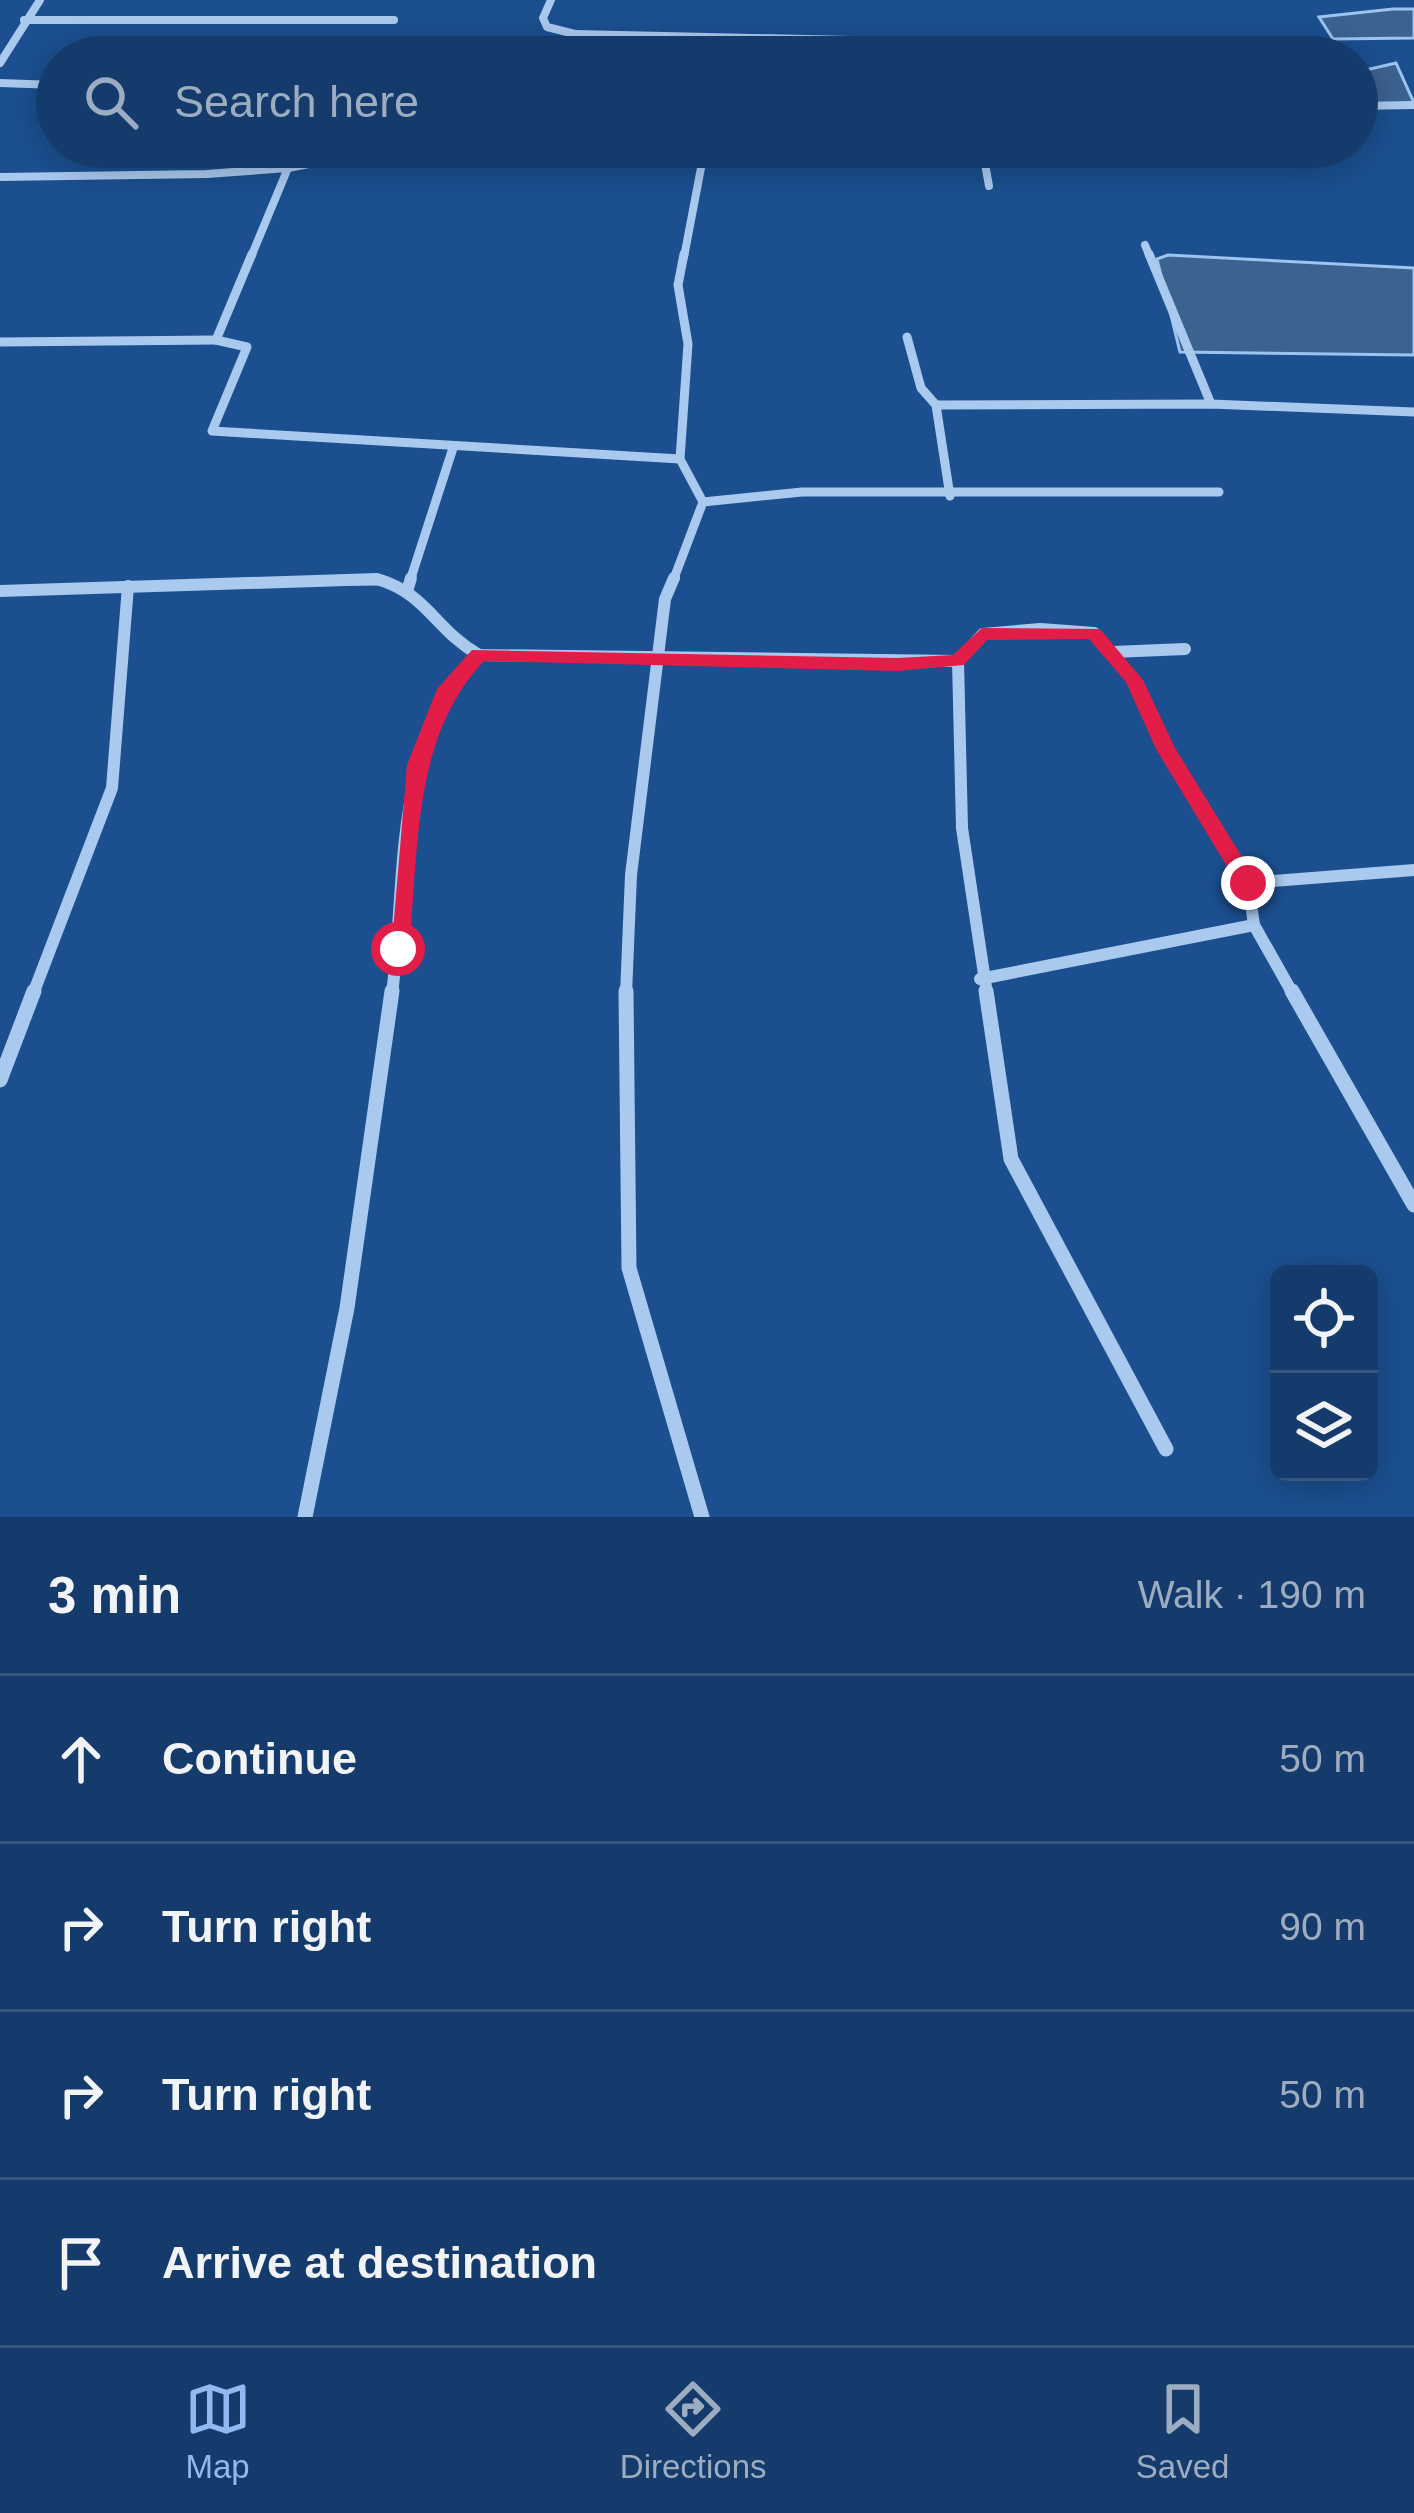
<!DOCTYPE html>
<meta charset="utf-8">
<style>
:root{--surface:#143b6b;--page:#214673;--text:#f1f3f6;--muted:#9dadc1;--line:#33557e;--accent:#90b9f0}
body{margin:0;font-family:Helvetica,sans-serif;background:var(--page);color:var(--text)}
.controls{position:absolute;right:36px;bottom:36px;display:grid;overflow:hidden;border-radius:18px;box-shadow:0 6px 30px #0003}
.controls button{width:108px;height:108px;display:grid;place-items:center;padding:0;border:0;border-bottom:3px solid var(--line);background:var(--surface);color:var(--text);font:60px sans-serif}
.stop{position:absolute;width:36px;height:36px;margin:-27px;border:9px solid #e11d48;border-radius:50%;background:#fff}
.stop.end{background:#e11d48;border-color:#fff;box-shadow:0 3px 12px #0008}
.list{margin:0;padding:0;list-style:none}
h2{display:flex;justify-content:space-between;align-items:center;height:156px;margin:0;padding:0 48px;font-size:51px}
h2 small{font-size:39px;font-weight:400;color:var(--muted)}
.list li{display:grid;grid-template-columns:78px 1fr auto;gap:36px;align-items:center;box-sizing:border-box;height:168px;padding:0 48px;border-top:3px solid var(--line)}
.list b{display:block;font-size:45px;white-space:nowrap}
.list em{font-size:39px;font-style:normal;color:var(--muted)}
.icon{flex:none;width:66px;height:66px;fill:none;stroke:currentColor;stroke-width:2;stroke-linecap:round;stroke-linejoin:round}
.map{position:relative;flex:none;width:1414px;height:1517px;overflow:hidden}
.search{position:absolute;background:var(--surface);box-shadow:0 6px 30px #0003;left:36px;right:36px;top:36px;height:132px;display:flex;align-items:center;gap:30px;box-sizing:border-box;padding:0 42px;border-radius:66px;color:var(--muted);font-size:45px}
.sheet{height:828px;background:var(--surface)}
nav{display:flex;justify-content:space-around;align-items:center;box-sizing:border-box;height:168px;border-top:3px solid var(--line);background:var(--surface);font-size:33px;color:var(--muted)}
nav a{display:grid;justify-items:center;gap:6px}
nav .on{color:var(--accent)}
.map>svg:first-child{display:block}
</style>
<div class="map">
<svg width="1414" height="1517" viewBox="0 0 1414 1517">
<rect width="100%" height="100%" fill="#1b4f8f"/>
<g fill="#3c6290" stroke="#9cc4f0" stroke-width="3">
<polygon points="1393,9 1414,9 1414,38 1333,39 1319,17"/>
<polygon points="1258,44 1295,57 1106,57 1100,49"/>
<polygon points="1396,63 1414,103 1357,105 1357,72"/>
<polygon points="1168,255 1414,268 1414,355 1180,352 1157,259"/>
</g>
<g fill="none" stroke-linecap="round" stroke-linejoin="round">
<g stroke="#a9c9ee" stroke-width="8">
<polyline points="551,0 543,18 547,27 575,34 569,57"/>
<polyline points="24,20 394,20"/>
<polyline points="575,34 941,42"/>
<polyline points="756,38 756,57"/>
<polyline points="0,63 40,0"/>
<polyline points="0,83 57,85"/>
<polyline points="1357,106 1414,105"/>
<polyline points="982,147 989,186"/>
<polyline points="0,177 207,174 288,168 361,154 474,157 501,147"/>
<polyline points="1145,245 1150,257"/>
<polyline points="251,257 288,168"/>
<polyline points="684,257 705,147"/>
</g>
<g stroke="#a9c9ee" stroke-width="9">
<polyline points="252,254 216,340 247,347 212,431 680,459"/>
<polyline points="1149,254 1211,404"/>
<polyline points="907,337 921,388 936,405"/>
<polyline points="0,342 216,340"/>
<polyline points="950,496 936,405 1211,404 1414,412"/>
<polyline points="703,502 802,492 1219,492"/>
<polyline points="299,581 386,581"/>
<polyline points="410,581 453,448"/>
<polyline points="673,581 703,502 680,459 688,344 678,285 684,254"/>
</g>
<g stroke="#a9c9ee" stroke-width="12">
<polyline points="408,588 411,578"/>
<path d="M0,591l377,-12c51,15 58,51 102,76l479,6 25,-27 57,-5 54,4 40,47 32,69 82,134 6,42 39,69"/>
<polyline points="1113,652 1185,649"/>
<polyline points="958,661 962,828 987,994"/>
<polyline points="1248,883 1414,870"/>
<polyline points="980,979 1254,925"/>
<polyline points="33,994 112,788 128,586"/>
<path d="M392,994c15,-116 -1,-249 87,-339"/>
<polyline points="626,994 631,875 665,599 674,578"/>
</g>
<g stroke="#a9c9ee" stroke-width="15">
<polyline points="626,991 629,1268 702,1517"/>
<polyline points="986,991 1011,1159 1166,1449"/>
<polyline points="1292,991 1414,1205"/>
<polyline points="0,1080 34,991"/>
<polyline points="305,1517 347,1308 392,991"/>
</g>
</g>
<path fill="#e11d48" d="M982,628l118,1 43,51 32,68 83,135 -3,5h-15l-84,-139 -30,-67 -37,-43 -102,1 -23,25 -67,6 -413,-10c-72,76 -65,188 -75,288l-3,6h-15l16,-190 30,-76 35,-39 425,8 56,-3z"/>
</svg>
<div class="controls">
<button><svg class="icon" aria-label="locate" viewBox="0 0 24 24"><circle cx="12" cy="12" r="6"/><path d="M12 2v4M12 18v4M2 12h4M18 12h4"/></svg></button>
<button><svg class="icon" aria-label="layers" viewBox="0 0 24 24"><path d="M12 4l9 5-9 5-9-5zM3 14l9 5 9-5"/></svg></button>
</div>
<div class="stop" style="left:398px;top:949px"></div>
<div class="stop end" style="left:1248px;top:883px"></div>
<div class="search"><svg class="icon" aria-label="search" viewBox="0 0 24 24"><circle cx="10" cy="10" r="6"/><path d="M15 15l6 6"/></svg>Search here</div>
</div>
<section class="sheet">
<h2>3 min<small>Walk · 190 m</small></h2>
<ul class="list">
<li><svg class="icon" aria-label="ahead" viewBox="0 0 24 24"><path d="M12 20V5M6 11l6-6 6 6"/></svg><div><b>Continue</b></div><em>50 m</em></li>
<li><svg class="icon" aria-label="right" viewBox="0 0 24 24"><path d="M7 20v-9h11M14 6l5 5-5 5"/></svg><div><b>Turn right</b></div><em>90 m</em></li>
<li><svg class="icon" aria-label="right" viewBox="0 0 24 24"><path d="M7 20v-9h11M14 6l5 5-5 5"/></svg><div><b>Turn right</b></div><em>50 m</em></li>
<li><svg class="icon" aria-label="arrive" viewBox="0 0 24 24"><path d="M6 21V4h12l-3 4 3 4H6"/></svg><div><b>Arrive at destination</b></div></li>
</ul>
</section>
<nav>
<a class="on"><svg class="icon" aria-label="map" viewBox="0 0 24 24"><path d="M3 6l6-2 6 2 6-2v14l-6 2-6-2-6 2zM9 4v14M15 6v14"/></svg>Map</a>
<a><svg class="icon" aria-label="directions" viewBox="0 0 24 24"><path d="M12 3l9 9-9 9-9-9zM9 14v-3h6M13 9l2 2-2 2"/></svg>Directions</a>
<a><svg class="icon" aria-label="saved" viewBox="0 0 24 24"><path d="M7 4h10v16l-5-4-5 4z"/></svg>Saved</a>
</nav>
